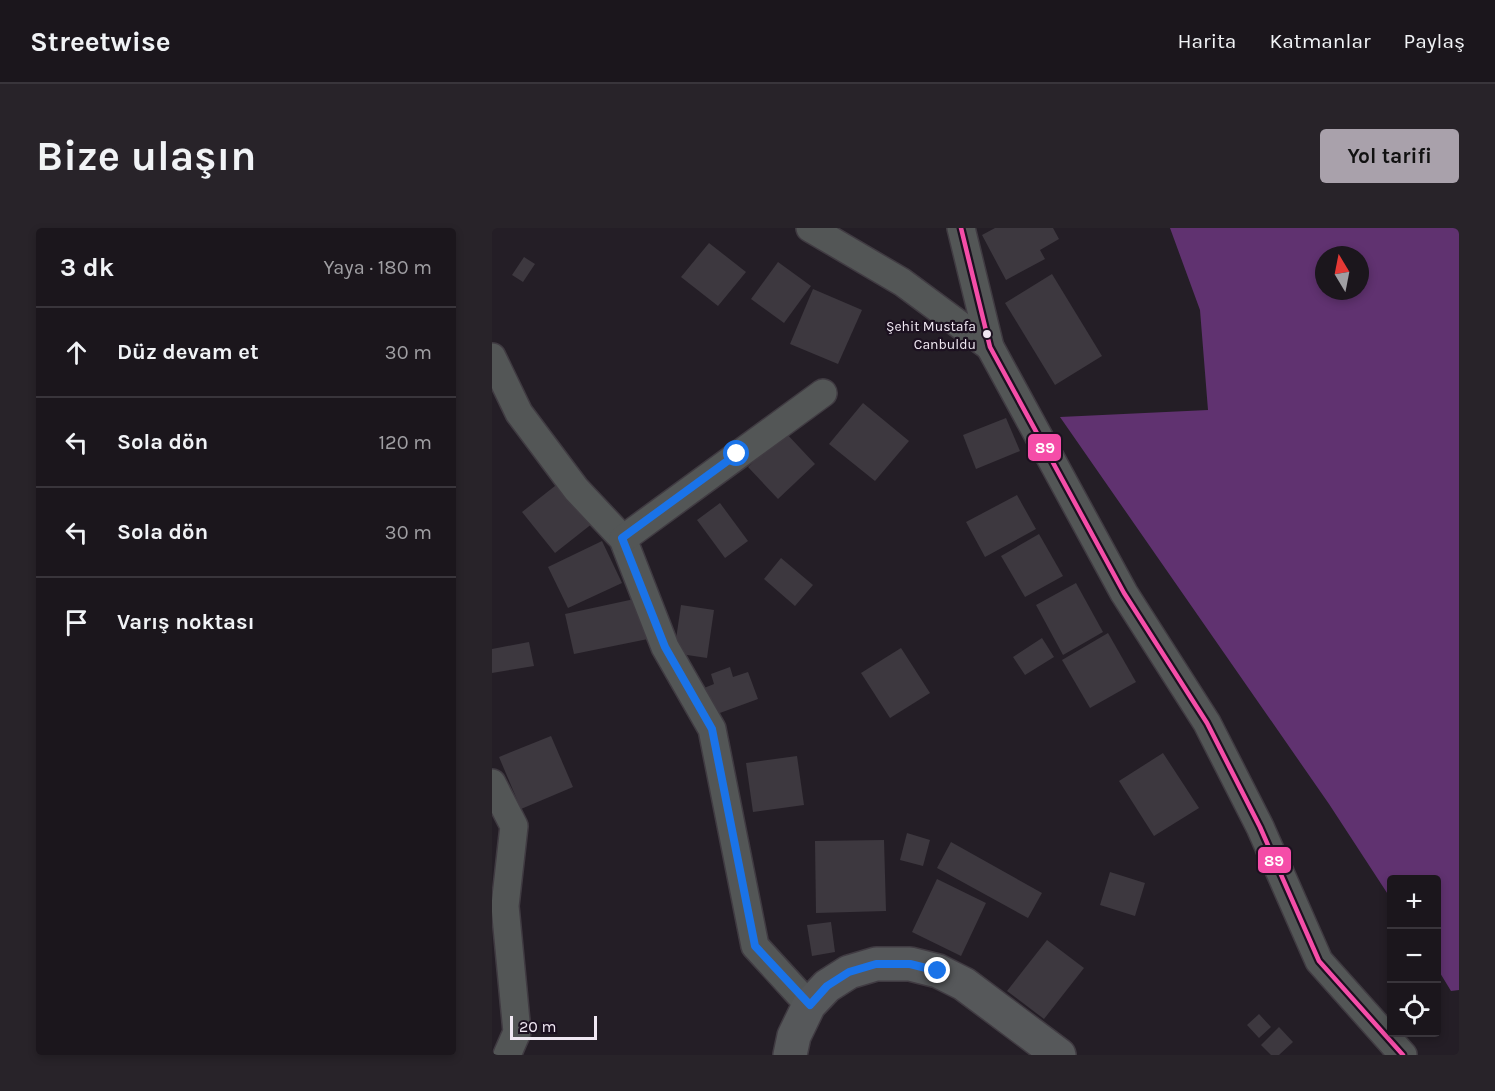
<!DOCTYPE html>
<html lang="tr">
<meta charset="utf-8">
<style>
:root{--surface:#1b161c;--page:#282329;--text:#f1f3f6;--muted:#a09fa3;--line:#39353b;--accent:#a9a1ab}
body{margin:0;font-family:Karla,sans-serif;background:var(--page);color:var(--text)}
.controls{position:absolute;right:18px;bottom:18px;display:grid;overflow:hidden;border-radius:6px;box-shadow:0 3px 9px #0003}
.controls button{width:54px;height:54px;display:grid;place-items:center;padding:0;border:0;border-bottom:2px solid var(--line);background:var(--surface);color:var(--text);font:30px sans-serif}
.compass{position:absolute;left:823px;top:18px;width:54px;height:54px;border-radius:50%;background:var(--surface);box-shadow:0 3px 9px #0003;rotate:350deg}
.scale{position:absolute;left:18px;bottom:15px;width:87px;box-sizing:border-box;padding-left:6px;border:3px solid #f0e8f3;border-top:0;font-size:16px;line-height:21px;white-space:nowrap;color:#f0e8f3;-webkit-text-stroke:4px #1c1120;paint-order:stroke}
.stop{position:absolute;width:18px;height:18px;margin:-14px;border:4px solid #1a73e8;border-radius:50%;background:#fff}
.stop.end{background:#1a73e8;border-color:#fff;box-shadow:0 2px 6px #0008}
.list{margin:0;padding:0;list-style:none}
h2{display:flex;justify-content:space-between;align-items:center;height:78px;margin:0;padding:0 24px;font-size:26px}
h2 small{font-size:20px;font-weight:400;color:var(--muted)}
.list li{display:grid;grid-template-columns:39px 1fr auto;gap:18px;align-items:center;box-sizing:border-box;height:90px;padding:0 24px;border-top:2px solid var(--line)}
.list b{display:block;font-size:22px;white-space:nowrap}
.list em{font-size:20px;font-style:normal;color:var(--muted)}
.icon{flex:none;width:33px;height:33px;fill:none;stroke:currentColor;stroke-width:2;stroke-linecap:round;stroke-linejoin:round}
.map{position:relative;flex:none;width:967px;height:827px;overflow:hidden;border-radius:6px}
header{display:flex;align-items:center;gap:36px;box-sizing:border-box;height:84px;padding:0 30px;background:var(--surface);border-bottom:2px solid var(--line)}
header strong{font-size:28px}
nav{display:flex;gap:33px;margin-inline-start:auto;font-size:21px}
.intro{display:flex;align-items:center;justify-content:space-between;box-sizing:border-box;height:144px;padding:0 36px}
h1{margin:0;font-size:42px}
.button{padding:15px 27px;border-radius:6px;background:var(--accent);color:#111;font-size:21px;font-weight:700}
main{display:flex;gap:36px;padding:0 36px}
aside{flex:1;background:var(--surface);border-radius:6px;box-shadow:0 3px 9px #0003}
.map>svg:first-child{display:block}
</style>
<header>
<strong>Streetwise</strong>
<nav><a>Harita</a><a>Katmanlar</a><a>Paylaş</a></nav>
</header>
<div class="intro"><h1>Bize ulaşın</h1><a class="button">Yol tarifi</a></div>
<main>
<aside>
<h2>3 dk<small>Yaya · 180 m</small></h2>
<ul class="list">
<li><svg class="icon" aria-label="ahead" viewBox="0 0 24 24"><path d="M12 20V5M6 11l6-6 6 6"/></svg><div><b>Düz devam et</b></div><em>30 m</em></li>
<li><svg class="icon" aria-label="left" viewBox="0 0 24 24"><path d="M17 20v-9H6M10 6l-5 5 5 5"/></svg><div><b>Sola dön</b></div><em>120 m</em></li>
<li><svg class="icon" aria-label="left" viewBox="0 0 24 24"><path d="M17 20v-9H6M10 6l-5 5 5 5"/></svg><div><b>Sola dön</b></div><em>30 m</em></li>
<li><svg class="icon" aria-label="arrive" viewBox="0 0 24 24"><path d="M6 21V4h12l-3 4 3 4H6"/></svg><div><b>Varış noktası</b></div></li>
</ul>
</aside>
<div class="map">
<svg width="967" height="827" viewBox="0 0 967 827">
<rect width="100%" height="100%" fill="#241e26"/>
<path fill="#603270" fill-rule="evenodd" d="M678,0h289v762l-8,1 -14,-23 -1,-88h-44l-1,19 -62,-95 -269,-387 148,-7 -8,-100zM832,27h36v36h-36z"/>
<g fill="#3d383f">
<polygon points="503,0 561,0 567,11 548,22 553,31 514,52 490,7"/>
<polygon points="217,15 254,44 226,78 189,49"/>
<polygon points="32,29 43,36 31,54 20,47"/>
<polygon points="286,34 319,58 292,95 259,71"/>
<polygon points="560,46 610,128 563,157 513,75"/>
<polygon points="321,61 370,82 346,136 298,116"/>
<polygon points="371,175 417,213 383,253 337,216"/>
<polygon points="514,190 528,223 484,241 471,207"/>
<polygon points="293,204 323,236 286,271 256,239"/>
<polygon points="68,254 101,295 63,325 30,284"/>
<polygon points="525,267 544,301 493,329 474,294"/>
<polygon points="228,275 256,313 233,330 205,292"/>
<polygon points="547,306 571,348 533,369 509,328"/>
<polygon points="110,313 130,355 76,380 56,339"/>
<polygon points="289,330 321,357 303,378 272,351"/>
<polygon points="584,355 611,404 571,427 544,377"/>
<polygon points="147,370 156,411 82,426 73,386"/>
<polygon points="189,377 222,382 215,430 182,425"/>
<polygon points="616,405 644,454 598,480 570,432"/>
<polygon points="550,410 562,429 533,447 521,429"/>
<polygon points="37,414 42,438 0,445 0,421"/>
<polygon points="409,420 438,465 398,490 369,445"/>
<polygon points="238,439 241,449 256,444 266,471 217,489 207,462 222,456 219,446"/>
<polygon points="59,508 81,559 29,581 7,529"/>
<polygon points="671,525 707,580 662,608 627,553"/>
<polygon points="305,528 312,577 261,584 254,535"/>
<polygon points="415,605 438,612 431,638 408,632"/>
<polygon points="392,612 394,683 324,685 323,613"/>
<polygon points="459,614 550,665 536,690 445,640"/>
<polygon points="618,644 653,655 643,688 608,677"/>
<polygon points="445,651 494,675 469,728 420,704"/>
<polygon points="339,694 343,724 320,728 315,697"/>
<polygon points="555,712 592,740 552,791 515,763"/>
<polygon points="767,786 779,799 767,810 755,797"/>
<polygon points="787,799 801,814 787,827 779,827 769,817"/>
</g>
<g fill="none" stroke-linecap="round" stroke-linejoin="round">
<g stroke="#403b42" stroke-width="30">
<g id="street">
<polyline points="318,0 410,54 498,119"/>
<polyline points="469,0 498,119 632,365 715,495 768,599 827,733 911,827"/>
<polyline points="0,129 27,185 84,261 131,311 173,419 220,501 263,718 317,777"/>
<polyline points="131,311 331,165"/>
<polyline points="0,555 22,598 13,678 25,804 15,827"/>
</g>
</g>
<g stroke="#403b42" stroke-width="36">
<polyline id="secondary" points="298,827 302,808 317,777 335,758 357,744 384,736 418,736 446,743 472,756 567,827"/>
</g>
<use href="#street" stroke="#535656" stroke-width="27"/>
<use href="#secondary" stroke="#56585a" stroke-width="33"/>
<g stroke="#1c1120" stroke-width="9">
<polyline id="bus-1" points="469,0 498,119 632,365 715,495 768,599 827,733 911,827"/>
</g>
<use href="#bus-1" stroke="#f54da8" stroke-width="4.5"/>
</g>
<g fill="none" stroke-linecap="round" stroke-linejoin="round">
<polyline stroke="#1a73e8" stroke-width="8" points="245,226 130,310 173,419 220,501 263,718 318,777 335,758 357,744 384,736 418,736 446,743"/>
</g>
<circle fill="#f0e8f3" stroke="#1c1120" stroke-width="2" cx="495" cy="106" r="5"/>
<g text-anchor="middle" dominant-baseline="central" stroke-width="4.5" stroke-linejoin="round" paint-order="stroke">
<g font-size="14" fill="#f0e8f3" stroke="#1c1120" text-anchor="end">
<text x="484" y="98">Şehit Mustafa<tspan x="484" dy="18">Canbuldu</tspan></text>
</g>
</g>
<g stroke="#1c1120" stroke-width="2">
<rect x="535" y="205" width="35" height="29" rx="6" fill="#f54da8"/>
<rect x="765" y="618" width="35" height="28" rx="6" fill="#f54da8"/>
</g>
<g font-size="16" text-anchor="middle" font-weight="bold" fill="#fff">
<text x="553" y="225">89</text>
<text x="782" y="638">89</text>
</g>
</svg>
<div class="controls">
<button>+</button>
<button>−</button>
<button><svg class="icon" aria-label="locate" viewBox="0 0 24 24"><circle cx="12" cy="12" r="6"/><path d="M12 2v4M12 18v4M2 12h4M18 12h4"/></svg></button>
</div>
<svg class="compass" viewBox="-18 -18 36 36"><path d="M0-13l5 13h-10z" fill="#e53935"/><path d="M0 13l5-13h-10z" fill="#a09fa3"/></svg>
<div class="scale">20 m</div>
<div class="stop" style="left:245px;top:226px"></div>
<div class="stop end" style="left:446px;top:743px"></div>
</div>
</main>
